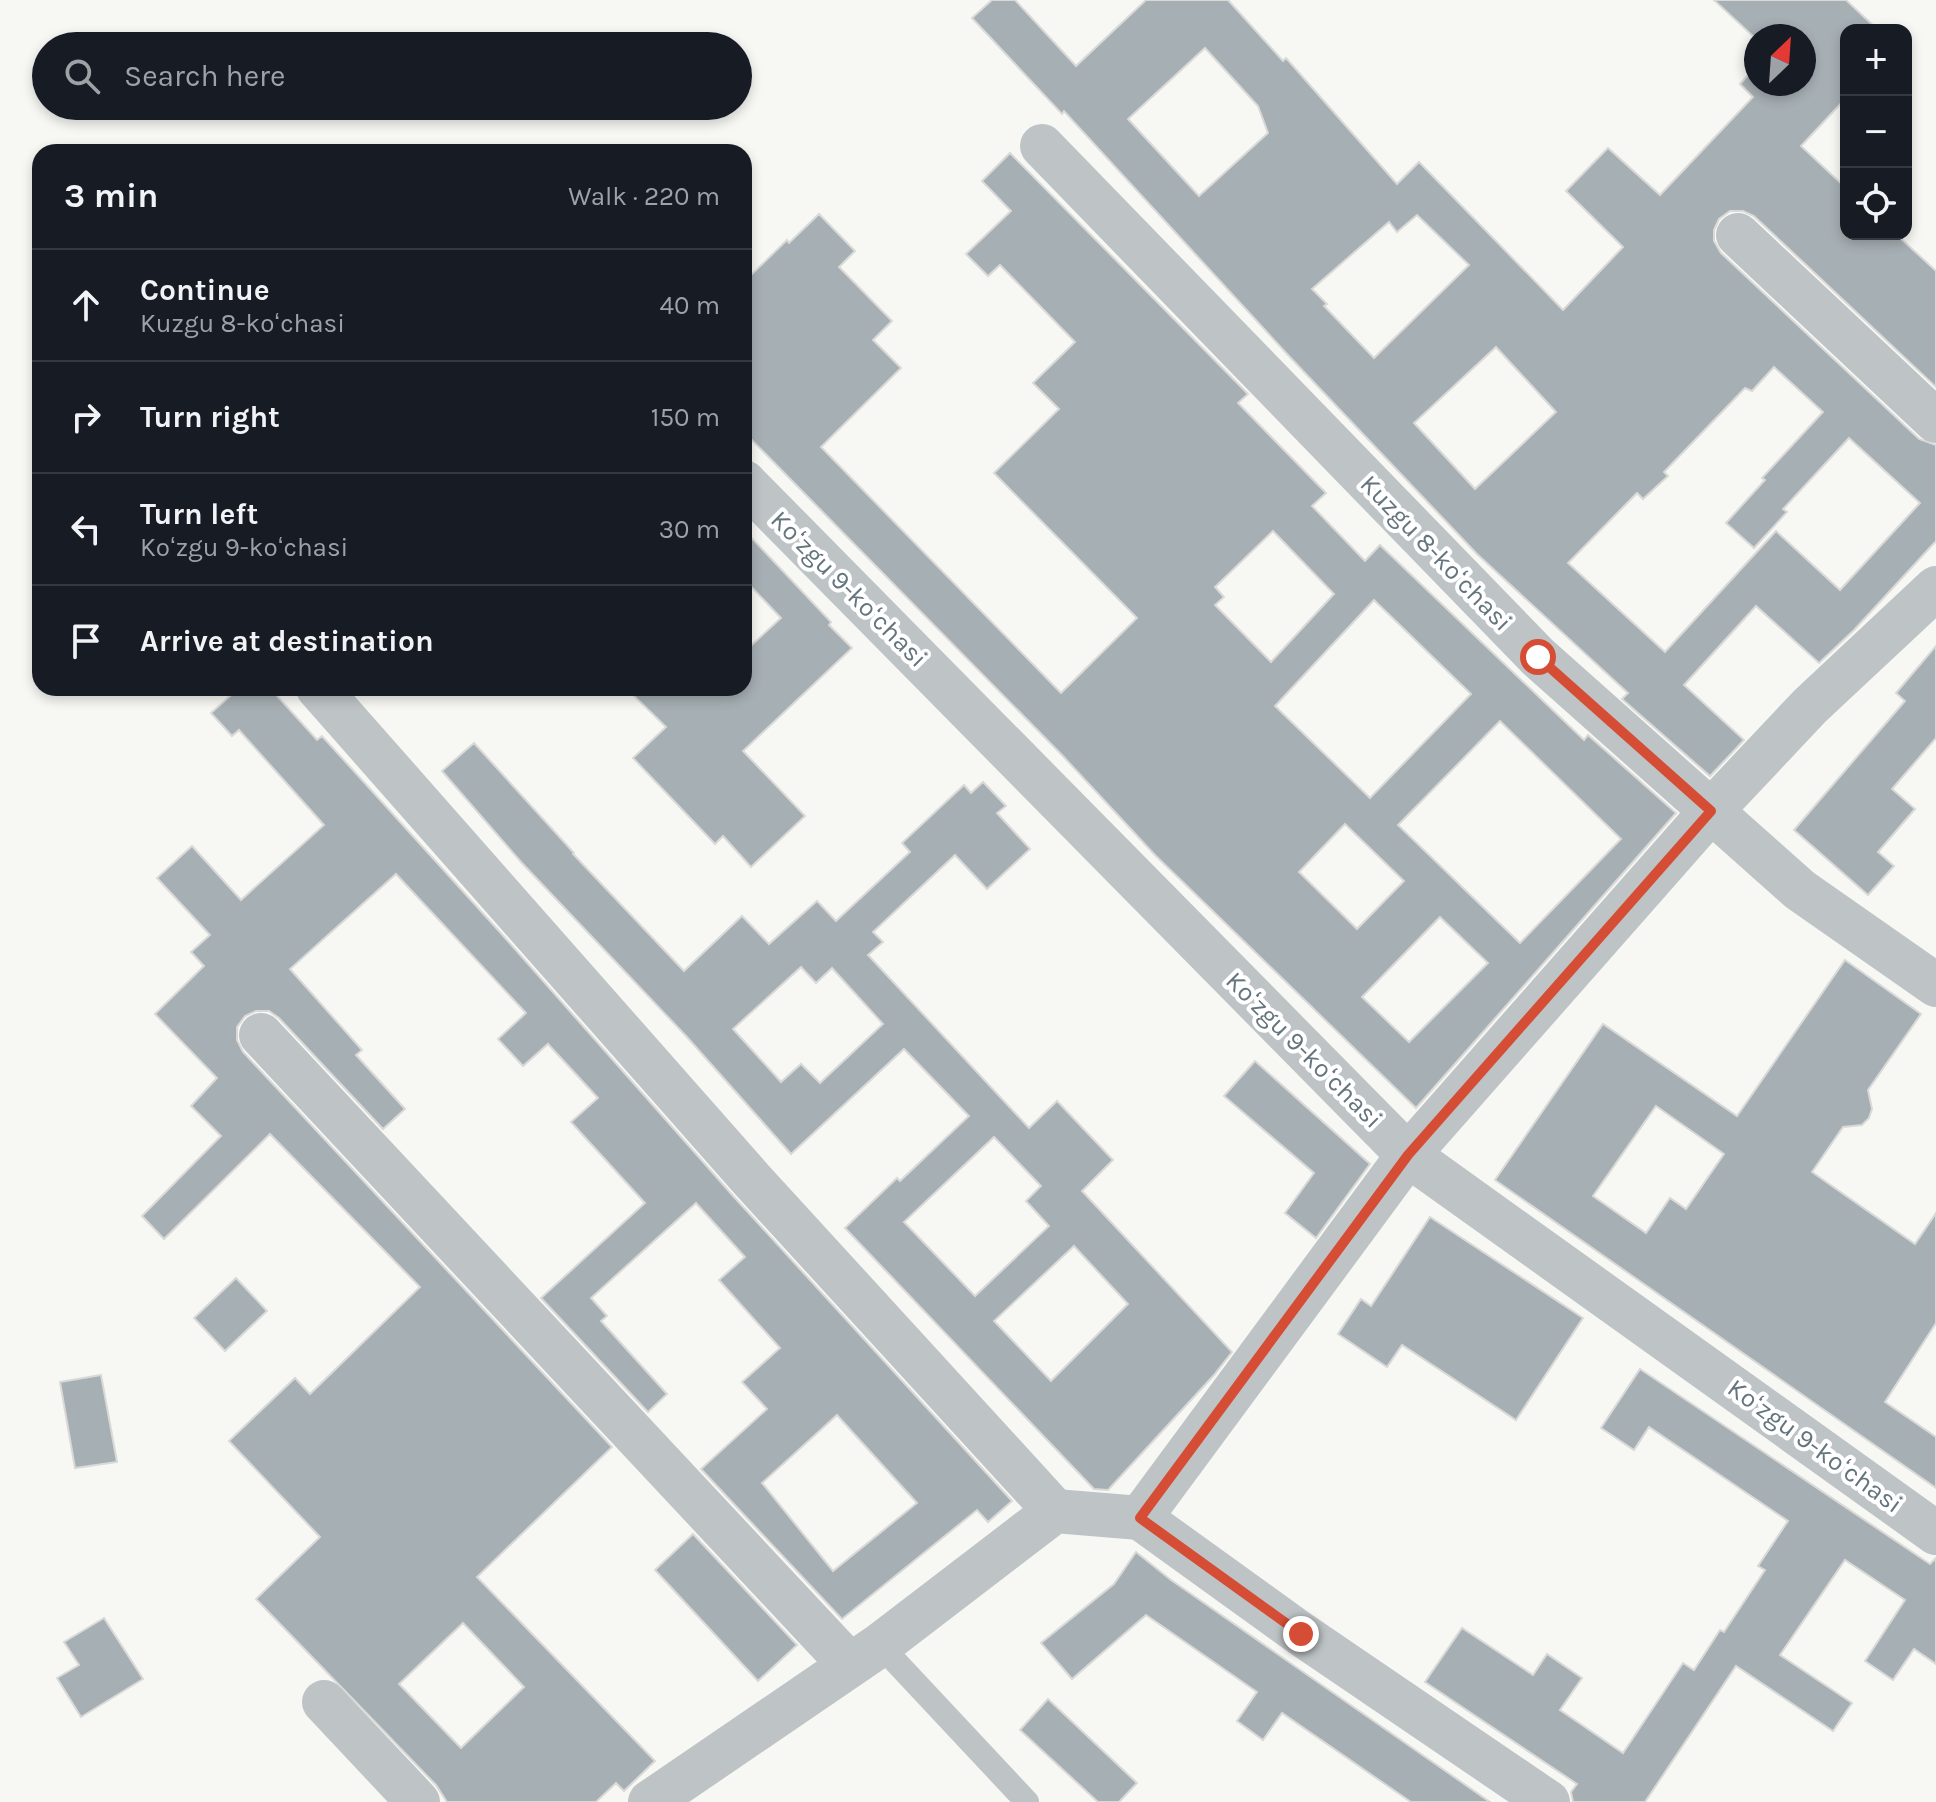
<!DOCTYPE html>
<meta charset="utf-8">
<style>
:root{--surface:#171b24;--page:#242831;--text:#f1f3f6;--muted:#9ea1a6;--line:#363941}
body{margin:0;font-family:Karla,sans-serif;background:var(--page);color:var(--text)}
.controls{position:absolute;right:24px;top:24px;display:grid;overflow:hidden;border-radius:16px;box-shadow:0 4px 12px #0003}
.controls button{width:72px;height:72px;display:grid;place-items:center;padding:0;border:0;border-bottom:2px solid var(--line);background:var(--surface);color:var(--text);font:40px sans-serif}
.compass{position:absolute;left:1744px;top:24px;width:72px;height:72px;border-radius:50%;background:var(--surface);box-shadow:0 4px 12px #0003;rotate:25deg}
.stop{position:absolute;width:24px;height:24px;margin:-18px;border:6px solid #d64d35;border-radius:50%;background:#fff}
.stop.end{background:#d64d35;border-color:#fff;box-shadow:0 2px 8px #0008}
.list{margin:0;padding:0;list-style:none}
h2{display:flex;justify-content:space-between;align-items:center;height:104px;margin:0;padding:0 32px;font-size:34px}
h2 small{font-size:26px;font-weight:400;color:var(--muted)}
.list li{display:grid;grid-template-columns:52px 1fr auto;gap:24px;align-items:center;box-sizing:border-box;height:112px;padding:0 32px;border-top:2px solid var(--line)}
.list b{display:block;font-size:30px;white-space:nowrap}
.list p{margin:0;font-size:26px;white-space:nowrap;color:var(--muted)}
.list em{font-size:26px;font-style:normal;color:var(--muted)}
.icon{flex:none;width:44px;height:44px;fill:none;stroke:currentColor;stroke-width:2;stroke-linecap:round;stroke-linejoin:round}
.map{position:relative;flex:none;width:1936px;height:1802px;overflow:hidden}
.search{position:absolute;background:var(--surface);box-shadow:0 4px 12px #0003;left:32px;top:32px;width:720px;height:88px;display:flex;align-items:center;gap:20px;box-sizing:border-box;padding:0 28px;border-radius:44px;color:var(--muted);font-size:30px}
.panel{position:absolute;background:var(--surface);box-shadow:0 4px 12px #0003;left:32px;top:144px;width:720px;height:552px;border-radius:24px}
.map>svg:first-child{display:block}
</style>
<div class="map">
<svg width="1936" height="1802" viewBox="0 0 1936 1802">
<rect width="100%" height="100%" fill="#f7f7f4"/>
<g fill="#a6afb3" stroke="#d9d9d7" stroke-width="2" fill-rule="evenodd">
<path d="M992,0h23l61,66 70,-66h82l55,61 3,-3 111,126 22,-22 144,148 60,-63 -57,-56 38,-39 4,-4 52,47 93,-98 -13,-13 16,-18v18h48v-48h-48v3l-42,-39h132l32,30h-32v68l-45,48 45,42v46h50l40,37v116l-182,-171 -11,-5h-13l-11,8 -5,11v11l7,12 198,186 17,6v96l-82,89 -35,33 -63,-57 -72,79 60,55 -34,36 -88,-77 6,-6 -151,-139 -189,-199 -224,-244 -2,3 -90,-96zM1205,48l53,58 10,27 -69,63 -71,-77zM1417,215l52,50 -95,93 -50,-52 3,-2 -15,-15 77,-67 8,10zM1496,347l60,65 -81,77 -61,-66zM1774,367l49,45 -61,66 3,2 -39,43 28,25 33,-36 -4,-3 66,-71 71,65 -80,87 -64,-59 -111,121 -97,-89 69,-70 6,6 25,-23 -4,-4 81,-84 7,3z"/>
<path d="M1010,153l238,241 -10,9 88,90 -14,13 53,55 15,-16 204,195 4,-5 88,78 -260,295 -261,-253 -93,-100 -318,-323v-150l43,-42 2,3 30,-29 36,37 -16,16 53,54 -19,19 28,28 -80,79 240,246 76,-75 -143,-145 65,-64 -26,-26 42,-41 -75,-77 -12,11 -22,-22 45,-43 -29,-30zM1273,531l61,63 -63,68 -56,-57 9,-8 -9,-10zM1374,600l97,94 -101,104 -95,-92zM1500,721l121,118 -101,104 -122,-118zM1345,824l59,57 -47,48 -58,-57zM1440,917l48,46 -79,79 -47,-45z"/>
<polygon points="744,530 831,622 829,625 852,648 743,751 805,816 751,867 723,836 715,844 633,758 666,727 626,688 744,688 744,652 781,618 744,579"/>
<polygon points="1936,646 1936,738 1892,789 1915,809 1878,852 1894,866 1868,895 1794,830 1905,701 1896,693"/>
<path d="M239,688h31l47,52 5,-4 176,194 236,267 278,304 -24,21 -11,-12 -135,109 -141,-150 66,-60 -25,-27 38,-34 -61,-68 26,-23 -49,-54 -105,95 16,18 -6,5 66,73 -19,18 -107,-114 104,-95 -74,-81 27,-24 -50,-54 -25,22 -25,-27 28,-26 -130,-139 -106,95 72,81 -6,5 49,54 -22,20 -104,-111 -10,-7h-13l-11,5 -8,11v13l6,12 369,395 -135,130 178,184 -31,30 -8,-8 -20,19h-149l-11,-17 -180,-186 64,-62 -91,-96 66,-63 15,16 110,-107 -150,-153 -106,105 -22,-23 79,-80 -30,-30 26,-28 -62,-64 49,-48 -13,-14 19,-17 -53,-57 35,-32 49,54 83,-75 -85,-95 -7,6 -21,-23zM837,1415l80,88 -84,68 -71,-88zM463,1623l61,64 -63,61 -62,-64z"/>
<path d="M474,743l100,110 -1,1 111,117 58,-55 27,28 48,-43 19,20 74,-69 -8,-9 62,-58 7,8 12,-11 23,24 -9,7 33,36 -43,40 -32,-34 -82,77 10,10 -15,13 161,173 28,-27 56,59 -31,31 150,161 -18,23 -106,115 -14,-1 -249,-261 52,-50 3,3 69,-65 -65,-67 -113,105 -104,-117 -165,-174 -80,-92zM801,967l15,16 16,-15 51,56 -63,59 -19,-19 -20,18 -48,-53zM994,1137l47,49 -15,15 23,25 -74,70 -71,-74zM1074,1246l54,58 -77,77 -57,-60z"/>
<path d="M1845,960l76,54 -53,76 4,19 -3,9 -7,7 -19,2 -31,45 103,72 21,-31v110l-51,79 51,35v51l-441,-308 108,-156 134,92zM1656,1106l68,48 -38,55 -16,-11 -24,35 -53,-37z"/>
<polygon points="1255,1061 1370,1164 1316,1238 1285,1213 1314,1173 1224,1096"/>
<polygon points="1430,1217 1583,1318 1516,1420 1402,1345 1387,1367 1338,1334 1361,1299 1371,1306"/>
<polygon points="236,1278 267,1311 225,1351 194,1318"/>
<polygon points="1640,1369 1930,1564 1936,1558 1936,1664 1914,1649 1893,1680 1865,1661 1905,1600 1845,1560 1780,1655 1852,1703 1833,1731 1736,1666 1645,1802 1573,1802 1571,1792 1577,1784 1425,1682 1462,1628 1533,1675 1547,1654 1582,1678 1560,1710 1623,1753 1683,1663 1694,1670 1720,1630 1724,1632 1765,1570 1758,1566 1788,1521 1649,1427 1634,1450 1601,1428"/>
<polygon points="101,1375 117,1462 75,1468 60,1382"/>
<polygon points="693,1534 797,1645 758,1681 655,1570"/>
<polygon points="1136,1552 1171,1580 1490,1802 1411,1802 1282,1713 1263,1740 1237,1721 1257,1692 1146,1615 1072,1679 1041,1643 1114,1584"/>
<polygon points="104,1618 143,1679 81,1717 57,1678 79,1665 64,1642"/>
<polygon points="1048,1699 1137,1783 1119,1802 1098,1802 1020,1730"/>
</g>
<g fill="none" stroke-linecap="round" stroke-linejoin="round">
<polyline stroke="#bec3c6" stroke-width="24" points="880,1645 1027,1802"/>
<g stroke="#bec3c6" stroke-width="44">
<polyline points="1042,146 1538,657 1800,890 1936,985"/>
<polyline points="1738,235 1936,421"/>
<polyline points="744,482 1408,1155 1936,1533"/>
<polyline points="318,688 752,1180 1055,1511"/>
<polyline points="261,1035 850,1665"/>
<polyline points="1140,1518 1301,1634 1548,1802"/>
<polyline points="324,1702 418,1802"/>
<polyline points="650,1802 880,1645 1055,1511 1140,1518 1408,1155 1711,811 1810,706 1936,588"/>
</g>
</g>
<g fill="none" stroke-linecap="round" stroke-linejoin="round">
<polyline stroke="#d64d35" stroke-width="10" points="1301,1634 1140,1518 1408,1155 1711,811 1538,657"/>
</g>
<g text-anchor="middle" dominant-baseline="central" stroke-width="8" stroke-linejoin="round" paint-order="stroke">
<g font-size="26" fill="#64757d" stroke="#fff">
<text transform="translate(1436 553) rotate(46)">Kuzgu 8-koʻchasi</text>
<text transform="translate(849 589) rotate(45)">Koʻzgu 9-koʻchasi</text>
<text transform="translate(1304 1050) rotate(45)">Koʻzgu 9-koʻchasi</text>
<text transform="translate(1815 1446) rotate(36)">Koʻzgu 9-koʻchasi</text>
</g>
</g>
</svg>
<div class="controls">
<button>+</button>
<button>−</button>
<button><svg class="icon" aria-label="locate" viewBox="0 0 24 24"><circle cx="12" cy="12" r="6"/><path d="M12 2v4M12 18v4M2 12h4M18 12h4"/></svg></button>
</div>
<svg class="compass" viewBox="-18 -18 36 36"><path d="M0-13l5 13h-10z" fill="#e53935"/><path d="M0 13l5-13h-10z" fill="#9ea1a6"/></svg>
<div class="stop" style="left:1538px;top:657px"></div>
<div class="stop end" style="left:1301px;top:1634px"></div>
<div class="search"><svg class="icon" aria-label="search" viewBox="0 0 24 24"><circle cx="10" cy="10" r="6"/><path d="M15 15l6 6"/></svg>Search here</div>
<section class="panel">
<h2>3 min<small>Walk · 220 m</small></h2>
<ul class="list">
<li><svg class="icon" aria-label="ahead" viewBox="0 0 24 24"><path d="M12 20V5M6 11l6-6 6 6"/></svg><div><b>Continue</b><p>Kuzgu 8-koʻchasi</p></div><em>40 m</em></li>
<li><svg class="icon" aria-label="right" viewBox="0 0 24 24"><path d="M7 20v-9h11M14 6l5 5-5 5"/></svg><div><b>Turn right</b></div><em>150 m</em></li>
<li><svg class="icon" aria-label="left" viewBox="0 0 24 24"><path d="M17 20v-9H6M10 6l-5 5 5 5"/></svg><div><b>Turn left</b><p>Koʻzgu 9-koʻchasi</p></div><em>30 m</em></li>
<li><svg class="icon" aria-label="arrive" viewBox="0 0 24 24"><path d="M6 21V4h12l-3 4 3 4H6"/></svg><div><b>Arrive at destination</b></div></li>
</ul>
</section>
</div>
